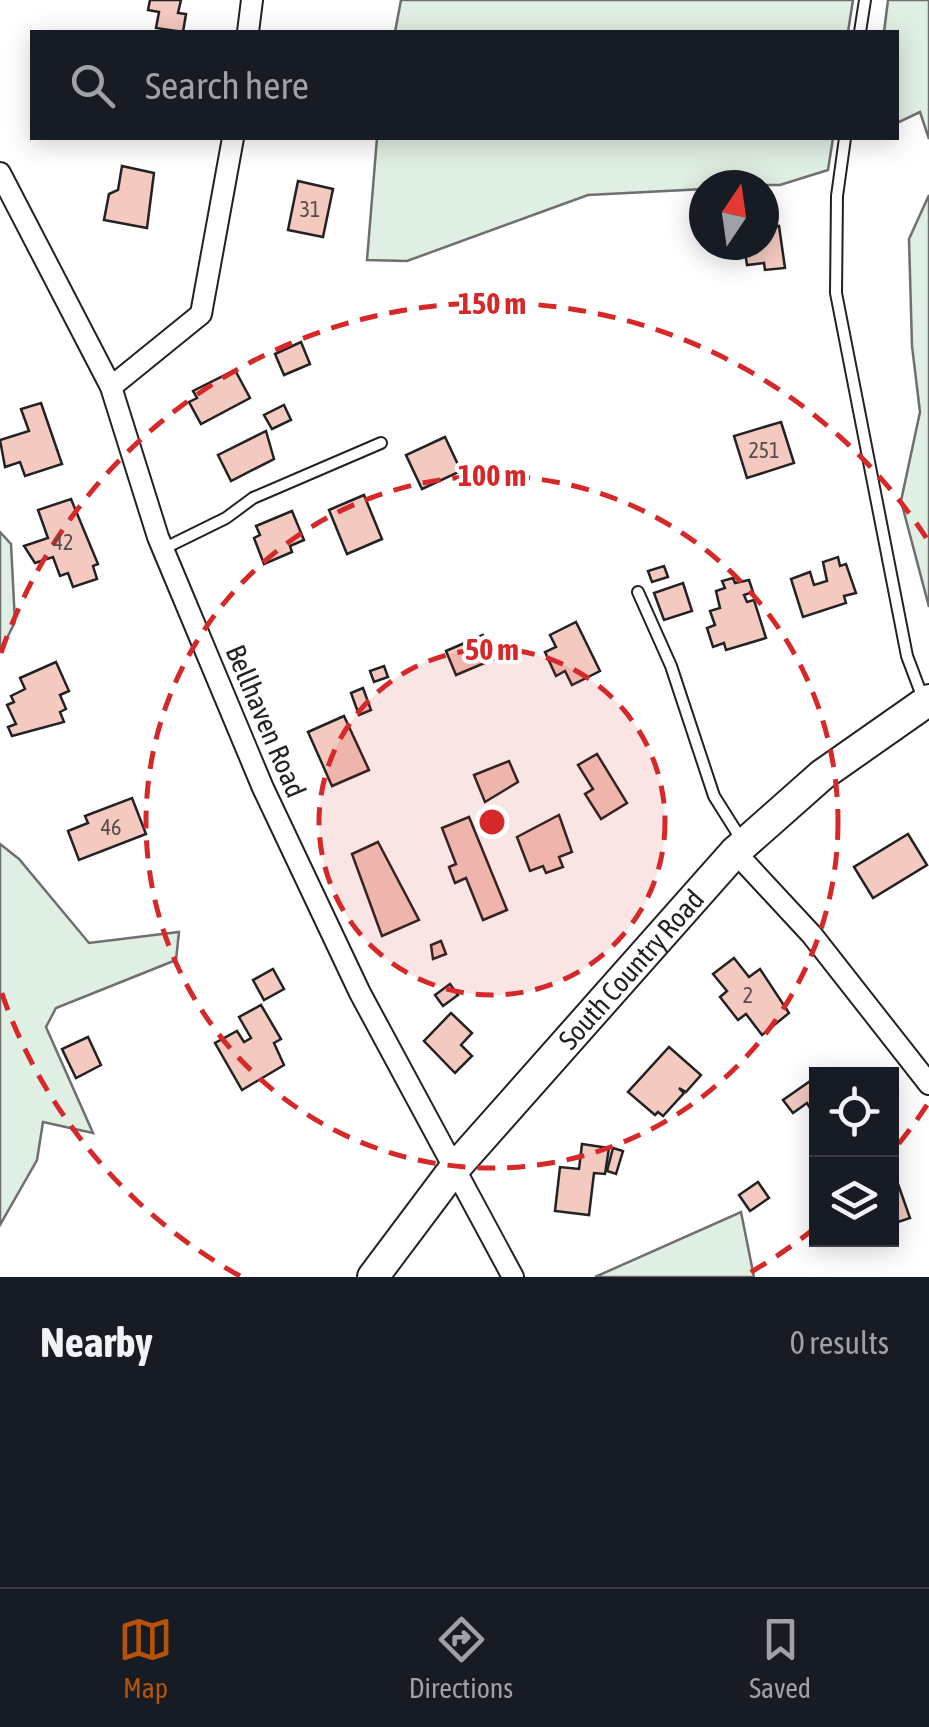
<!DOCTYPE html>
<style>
:root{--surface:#171b24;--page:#20242c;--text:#f1f3f6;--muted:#9ea1a6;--line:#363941;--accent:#b45309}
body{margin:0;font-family:"Asap Condensed",sans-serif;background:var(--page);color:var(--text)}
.controls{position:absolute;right:30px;bottom:30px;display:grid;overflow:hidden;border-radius:0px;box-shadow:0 5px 25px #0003}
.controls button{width:90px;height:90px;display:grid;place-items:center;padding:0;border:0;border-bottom:2px solid var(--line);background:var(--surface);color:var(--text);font:50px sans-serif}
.compass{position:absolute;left:689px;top:170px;width:90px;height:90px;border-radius:50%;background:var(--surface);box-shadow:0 5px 25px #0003;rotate:13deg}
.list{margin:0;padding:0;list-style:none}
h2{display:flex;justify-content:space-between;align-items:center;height:130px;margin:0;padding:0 40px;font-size:42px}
h2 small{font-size:32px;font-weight:400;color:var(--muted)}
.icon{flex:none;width:55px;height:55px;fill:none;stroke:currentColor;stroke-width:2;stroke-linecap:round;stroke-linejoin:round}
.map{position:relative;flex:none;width:929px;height:1277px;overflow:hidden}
.search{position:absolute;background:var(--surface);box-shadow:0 5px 25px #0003;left:30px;right:30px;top:30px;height:110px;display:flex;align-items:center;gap:25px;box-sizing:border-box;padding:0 35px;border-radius:0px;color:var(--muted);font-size:38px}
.sheet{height:310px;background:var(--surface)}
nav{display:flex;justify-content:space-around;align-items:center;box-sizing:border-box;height:140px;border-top:2px solid var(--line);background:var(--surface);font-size:28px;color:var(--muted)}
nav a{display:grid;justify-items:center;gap:5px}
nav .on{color:var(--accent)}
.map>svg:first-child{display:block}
</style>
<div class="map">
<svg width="929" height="1277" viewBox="0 0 929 1277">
<rect width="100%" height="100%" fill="#fff"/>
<g fill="#e0efe3" stroke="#6f6f6f" stroke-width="2.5">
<polygon points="401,0 853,0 848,32 395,32"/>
<polygon points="888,0 929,0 929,139 920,112 897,123 896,32 884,32"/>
<polygon points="377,138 833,138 828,170 780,185 704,185 704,189 588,195 407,261 367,260"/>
<polygon points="929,195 929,607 901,501 920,412 912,346 909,239"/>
<polygon points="0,532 11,544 15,622 0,652"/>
<polygon points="0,844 19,859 89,943 179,932 176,960 56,1008 46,1027 93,1133 43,1122 37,1160 0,1225"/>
<polygon points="741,1212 754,1277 595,1277"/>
</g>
<g fill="#f3c9c0" stroke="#222" stroke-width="2.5">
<polygon points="150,0 181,0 178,13 186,14 183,32 156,28 159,12 148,10"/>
<polygon points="122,166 154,173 147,228 104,220 109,194 118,190"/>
<polygon points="298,181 333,189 323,237 288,230"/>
<polygon points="779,226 785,268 765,270 764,263 747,265 744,246 764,245 764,228"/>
<polygon points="301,342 310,364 284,375 275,354"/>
<polygon points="235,370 250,398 201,424 189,402 197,398 193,391"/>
<polygon points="41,403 62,464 25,476 20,462 5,467 0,440 29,431 21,409"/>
<polygon points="284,405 291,420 272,429 264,415"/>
<polygon points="781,422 794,463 747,478 734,436"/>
<polygon points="266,431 274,459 231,481 218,455"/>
<polygon points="445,437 461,471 422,489 406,455"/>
<polygon points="364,495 382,539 347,554 329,510"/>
<polygon points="71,499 98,564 93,566 97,579 73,587 68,573 60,576 53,557 35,563 24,546 48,538 38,510"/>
<polygon points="292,511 304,540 290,546 292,552 264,564 254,538 260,535 256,526"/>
<polygon points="838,557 840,566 846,564 856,593 844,596 846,603 803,617 791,579 810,572 814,585 827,581 823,562"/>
<polygon points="664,566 668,577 652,582 648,571"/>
<polygon points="733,578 735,583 749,580 753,592 744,595 747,602 754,600 766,638 726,650 724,643 713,647 707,628 715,625 710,611 720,608 716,591 725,588 722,581"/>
<polygon points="683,583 692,611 664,620 654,593"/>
<polygon points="576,622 600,671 572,685 565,671 556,676 545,652 556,647 550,635"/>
<polygon points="483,635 494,659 456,675 446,651"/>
<polygon points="56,662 69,691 60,695 66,709 60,712 64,722 12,736 8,727 16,724 7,705 14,702 11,696 25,689 20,678"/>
<polygon points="384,666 388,677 374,682 370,671"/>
<polygon points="363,688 371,710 359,715 351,693"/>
<polygon points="344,716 369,770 332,786 308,732"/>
<polygon points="597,754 627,803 601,819 585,794 593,789 578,765"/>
<polygon points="509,761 518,782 485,802 474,775"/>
<polygon points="132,798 146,834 79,860 68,831 88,823 85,816"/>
<polygon points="559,815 572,852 559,857 563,867 546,873 543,866 530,871 517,837"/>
<polygon points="469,817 507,910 483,920 466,878 455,883 449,867 456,864 442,828"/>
<polygon points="908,834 927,865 873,898 854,867"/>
<polygon points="378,842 419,920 382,936 352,854"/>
<polygon points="441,941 446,954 433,959 431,945"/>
<polygon points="734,958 749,977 760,969 789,1013 762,1035 746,1014 738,1020 720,997 727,991 713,974"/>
<polygon points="273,969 284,989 264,1000 253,980"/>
<polygon points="450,984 458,995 443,1006 435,995"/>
<polygon points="261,1005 281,1039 274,1043 284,1065 242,1090 215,1043 237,1031 244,1042 251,1038 239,1017"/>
<polygon points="451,1013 472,1033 461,1045 472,1056 455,1073 424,1041"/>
<polygon points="88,1037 101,1065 76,1078 62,1049"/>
<polygon points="669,1047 701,1075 686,1092 679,1088 684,1093 663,1116 658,1112 655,1115 628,1092"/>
<polygon points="816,1077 816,1118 807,1103 793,1113 783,1100"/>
<polygon points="582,1144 609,1148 605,1174 594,1173 589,1215 555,1211 560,1167 579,1169"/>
<polygon points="613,1148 623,1151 616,1174 607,1171"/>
<polygon points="892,1167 910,1218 892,1224"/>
<polygon points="758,1182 769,1198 750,1211 739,1195"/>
</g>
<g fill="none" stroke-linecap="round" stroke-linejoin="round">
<g stroke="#222" stroke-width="14">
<g id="lane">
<polyline points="860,32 865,0"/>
<polyline points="845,138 837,196 836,293 907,656 924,701"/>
<polyline points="163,549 226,518 253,498 381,443"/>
<polyline points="638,592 671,666 714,796 741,839"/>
</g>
</g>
<g stroke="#222" stroke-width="24">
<g id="street">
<polyline points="248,32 252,0"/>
<polyline points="0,173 111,387 158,537 263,788 360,993 513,1277"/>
<polyline points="111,387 201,314 233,138"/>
<polyline points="735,852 812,935 929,1084"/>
</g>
</g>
<g stroke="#222" stroke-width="34">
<g id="secondary">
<path id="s1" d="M373,1277l81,-108 281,-317 87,-77 107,-75"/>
</g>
</g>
<use href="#lane" stroke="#fff" stroke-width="10"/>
<use href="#street" stroke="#fff" stroke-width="20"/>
<use href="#secondary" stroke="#fff" stroke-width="30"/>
</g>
<circle cx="492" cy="822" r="173" fill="#d62828" fill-opacity=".12"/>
<g fill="none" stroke="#d62828" stroke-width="5" stroke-dasharray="18 12">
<circle cx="492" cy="822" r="173"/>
<circle cx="492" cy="822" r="346"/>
<path d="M927 1105A519 519 0 0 1 892 1152M815 1228A519 519 0 0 1 744 1276M240 1276A519 519 0 0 1 1 991M1 653A519 519 0 0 1 927 539"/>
</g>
<g text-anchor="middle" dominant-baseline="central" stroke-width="8" stroke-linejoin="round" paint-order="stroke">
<g font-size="22" fill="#564c4a">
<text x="310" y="209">31</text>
<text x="764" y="450">251</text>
<text x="63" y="542">42</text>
<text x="111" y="827">46</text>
<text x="748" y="995">2</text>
</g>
<g font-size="28" fill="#222" stroke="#fff">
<text transform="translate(266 721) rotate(67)">Bellhaven Road</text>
<text stroke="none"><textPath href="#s1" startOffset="402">South Country Road</textPath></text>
</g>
</g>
<circle cx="492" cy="822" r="15" fill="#d62828" stroke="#fff" stroke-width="5"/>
<g font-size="30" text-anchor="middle" font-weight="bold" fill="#d62828" stroke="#fff" stroke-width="8" stroke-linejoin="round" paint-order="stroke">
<text x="492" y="314">150 m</text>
<text x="492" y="486">100 m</text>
<text x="492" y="660">50 m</text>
</g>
</svg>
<div class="controls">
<button><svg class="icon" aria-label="locate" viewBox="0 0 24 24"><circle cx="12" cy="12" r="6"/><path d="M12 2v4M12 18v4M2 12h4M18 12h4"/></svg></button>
<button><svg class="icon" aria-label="layers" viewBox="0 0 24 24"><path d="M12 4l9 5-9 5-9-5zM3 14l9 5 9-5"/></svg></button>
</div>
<svg class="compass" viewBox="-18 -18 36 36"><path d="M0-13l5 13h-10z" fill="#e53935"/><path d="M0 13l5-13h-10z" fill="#9ea1a6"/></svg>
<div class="search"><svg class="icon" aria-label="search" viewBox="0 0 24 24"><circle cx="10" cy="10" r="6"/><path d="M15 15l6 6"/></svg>Search here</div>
</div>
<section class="sheet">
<h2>Nearby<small>0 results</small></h2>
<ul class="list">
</ul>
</section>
<nav>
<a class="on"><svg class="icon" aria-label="map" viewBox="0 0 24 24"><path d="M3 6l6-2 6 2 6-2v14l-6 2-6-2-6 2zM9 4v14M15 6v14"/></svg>Map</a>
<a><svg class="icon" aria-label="directions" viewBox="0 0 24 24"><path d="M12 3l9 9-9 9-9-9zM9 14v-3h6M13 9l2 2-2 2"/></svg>Directions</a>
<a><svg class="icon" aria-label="saved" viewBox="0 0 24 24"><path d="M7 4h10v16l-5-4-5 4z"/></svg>Saved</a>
</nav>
